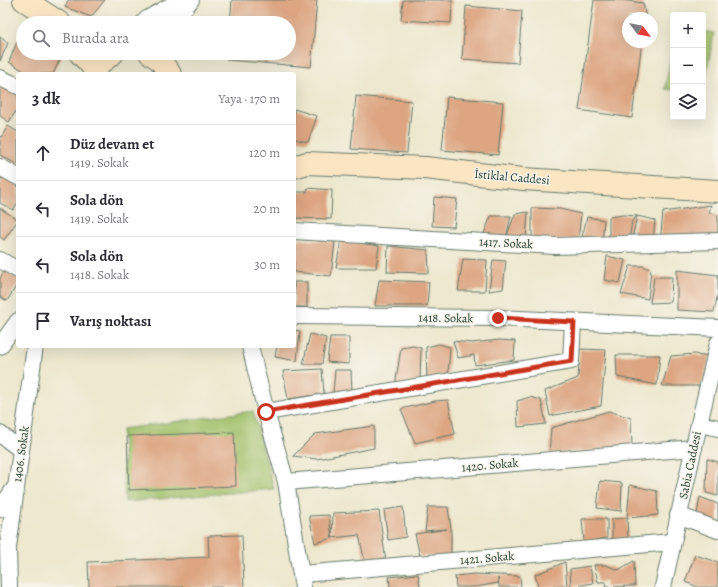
<!DOCTYPE html>
<html lang="tr">
<meta charset="utf-8">
<style>
:root{--surface:#fff;--page:#f2f2f3;--text:#2b2b33;--muted:#7c7c81;--line:#e1e1e2}
body{margin:0;font-family:Alegreya,serif;background:var(--page);color:var(--text)}
.controls{position:absolute;right:12px;top:12px;display:grid;overflow:hidden;border-radius:4px;box-shadow:0 4px 16px #0002}
.controls button{width:36px;height:36px;display:grid;place-items:center;padding:0;border:0;border-bottom:1px solid var(--line);background:var(--surface);color:var(--text);font:20px sans-serif}
.compass{position:absolute;left:622px;top:12px;width:36px;height:36px;border-radius:50%;background:var(--surface);box-shadow:0 4px 16px #0002;rotate:122deg}
.stop{position:absolute;width:12px;height:12px;margin:-9px;border:3px solid #c8321e;border-radius:50%;background:#fff}
.stop.end{background:#c8321e;border-color:#fff;box-shadow:0 1px 4px #0008}
.list{margin:0;padding:0;list-style:none}
h2{display:flex;justify-content:space-between;align-items:center;height:52px;margin:0;padding:0 16px;font-size:17px}
h2 small{font-size:13px;font-weight:400;color:var(--muted)}
.list li{display:grid;grid-template-columns:26px 1fr auto;gap:12px;align-items:center;box-sizing:border-box;height:56px;padding:0 16px;border-top:1px solid var(--line)}
.list b{display:block;font-size:15px;white-space:nowrap}
.list p{margin:0;font-size:13px;white-space:nowrap;color:var(--muted)}
.list em{font-size:13px;font-style:normal;color:var(--muted)}
.icon{flex:none;width:22px;height:22px;fill:none;stroke:currentColor;stroke-width:2;stroke-linecap:round;stroke-linejoin:round}
.map{position:relative;flex:none;width:718px;height:587px;overflow:hidden}
.search{position:absolute;background:var(--surface);box-shadow:0 4px 16px #0002;left:16px;top:16px;width:280px;height:44px;display:flex;align-items:center;gap:10px;box-sizing:border-box;padding:0 14px;border-radius:22px;color:var(--muted);font-size:15px}
.panel{position:absolute;background:var(--surface);box-shadow:0 4px 16px #0002;left:16px;top:72px;width:280px;height:276px;border-radius:4px}
.map>svg:first-child{display:block}
</style>
<div class="map">
<svg width="718" height="587" viewBox="0 0 718 587">
<rect width="100%" height="100%" fill="#f7f3e8"/>
<filter id="ink" filterUnits="userSpaceOnUse"><feTurbulence type="fractalNoise" baseFrequency=".025" numOctaves="2"/><feDisplacementMap in="SourceGraphic" scale="8" xChannelSelector="R" yChannelSelector="G"/><feConvolveMatrix kernelMatrix="1 2 1 2 8 2 1 2 1" color-interpolation-filters="sRGB"/></filter>
<filter id="wash" filterUnits="userSpaceOnUse"><feTurbulence type="fractalNoise" baseFrequency=".012" numOctaves="4" result="noise"/><feDisplacementMap in="SourceGraphic" scale="16" xChannelSelector="R" yChannelSelector="G"/><feGaussianBlur stdDeviation="0.9" result="paint"/><feColorMatrix in="noise" values="0 0 0 0 0 0 0 0 0 0 0 0 0 0 0 0 0 1.4 0 .05"/><feComposite in="paint" operator="in"/></filter>
<g filter="url(#wash)">
<rect width="100%" height="100%" fill="#ede8ce"/>
<g fill="#a1c16a" stroke="#607f4f">
<polygon points="703,31 714,33 703,93"/>
<polygon points="673,43 673,90 665,89"/>
<polygon points="253,411 274,489 125,502 122,429"/>
</g>
<g id="blocks">
<g fill="#dda581">
<polygon points="68,0 105,0 91,17 65,7"/>
<polygon points="232,0 317,0 311,67 227,60 227,53 289,53 289,23 230,23"/>
<polygon points="403,0 452,0 451,23 401,20"/>
<polygon points="594,0 621,0 643,3 646,18 628,18 628,42 642,42 632,118 579,110"/>
<polygon points="466,6 522,11 518,63 462,59"/>
<polygon points="21,32 23,32 23,53 63,53 53,74 29,74 9,62"/>
<polygon points="0,37 8,43 0,61"/>
<polygon points="4,83 18,93 18,108 9,122 0,116 0,89"/>
<polygon points="356,96 412,101 407,153 351,149"/>
<polygon points="447,97 503,102 498,155 442,150"/>
<polygon points="294,109 317,116 308,142 294,139"/>
<polygon points="8,126 18,132 18,165 0,155 0,139"/>
<polygon points="6,171 18,179 18,202 13,210 0,203 0,181"/>
<polygon points="308,188 332,190 331,219 294,218 294,192 307,192"/>
<polygon points="434,197 457,199 454,227 432,226"/>
<polygon points="711,205 709,213 718,215 718,237 660,243 663,212"/>
<polygon points="0,208 18,220 4,240 0,237"/>
<polygon points="532,208 560,209 581,214 578,240 532,240"/>
<polygon points="528,212 526,239 506,240 483,236 491,216 511,216 506,238 515,214"/>
<polygon points="623,215 637,216 632,221 629,240 609,239 609,217"/>
<polygon points="637,216 655,220 653,243 631,243"/>
<polygon points="587,217 604,220 602,244 580,245"/>
<polygon points="294,239 335,242 331,276 294,272"/>
<polygon points="341,240 379,246 376,268 336,268"/>
<polygon points="388,246 428,250 429,273 387,272"/>
<polygon points="607,256 625,260 620,283 604,280"/>
<polygon points="463,259 487,260 485,291 458,291"/>
<polygon points="493,260 506,261 503,289 489,291"/>
<polygon points="630,266 643,266 651,270 648,299 621,294"/>
<polygon points="5,270 18,279 18,283 7,301 0,297 0,278"/>
<polygon points="677,270 718,275 718,293 714,312 677,310"/>
<polygon points="654,277 672,277 671,302 650,303"/>
<polygon points="379,280 429,282 427,306 375,306"/>
<rect x="294" y="282" width="13" height="25"/>
<polygon points="294,330 300,331 297,361 275,357 277,346 294,346"/>
<polygon points="310,334 326,338 322,364 303,364"/>
<polygon points="330,337 349,337 349,364 327,362"/>
<polygon points="499,340 515,341 514,360 475,365 474,355 458,358 453,341 472,343"/>
<polygon points="439,344 450,347 448,375 427,381 426,347"/>
<polygon points="413,346 421,348 420,382 395,386 401,348"/>
<polygon points="580,349 606,350 601,406 550,416 545,391 578,378"/>
<polygon points="695,354 701,356 711,354 701,386 662,386 671,356"/>
<polygon points="616,355 660,355 657,385 617,377"/>
<polygon points="322,369 324,394 288,399 283,371"/>
<polygon points="335,370 351,370 352,391 333,394"/>
<polygon points="530,397 541,400 546,424 518,427 517,401"/>
<polygon points="448,400 455,434 415,443 401,409 435,401"/>
<polygon points="609,411 631,418 632,447 549,454 551,428"/>
<polygon points="374,426 374,448 317,459 293,456 315,434"/>
<polygon points="234,432 236,486 129,490 127,436"/>
<polygon points="707,459 718,462 718,496 706,493"/>
<polygon points="600,481 622,483 621,511 597,508"/>
<polygon points="630,485 657,491 658,515 627,518"/>
<polygon points="700,497 718,504 718,526 696,519"/>
<polygon points="403,507 406,537 388,540 384,510"/>
<polygon points="428,507 448,507 451,529 451,557 420,556 415,534 447,529 425,531"/>
<polygon points="379,511 386,562 365,563 359,535 332,538 333,513"/>
<polygon points="329,515 332,538 315,543 309,516"/>
<polygon points="627,518 628,537 612,540 612,519"/>
<polygon points="582,519 607,519 607,538 584,542"/>
<polygon points="242,535 244,587 89,587 88,562 209,557 208,536"/>
<polygon points="695,555 718,562 718,587 698,587 685,582"/>
<polygon points="634,561 635,586 605,587 606,582 598,582 594,565 606,565 618,570"/>
<polygon points="565,562 567,586 538,587 535,575"/>
<polygon points="590,566 593,583 571,587 570,569"/>
<polygon points="418,574 420,587 390,587 389,577"/>
<polygon points="474,574 520,576 521,587 499,587 498,578 498,583 476,587 456,587 455,576"/>
</g>
</g>
</g>
<g filter="url(#ink)">
<use href="#blocks" fill-opacity="0" stroke="#67796a" stroke-width="1"/>
<g fill="none" stroke-linecap="round" stroke-linejoin="round">
<g stroke="#67796a" stroke-width="18">
<g id="street">
<polyline points="143,23 147,19 181,0"/>
<polyline points="175,23 177,17 191,0"/>
<polyline points="0,78 18,86"/>
<polyline points="0,167 18,177"/>
<polyline points="294,231 555,246 718,241"/>
<polyline points="0,260 18,270"/>
<polyline points="294,316 498,318 718,328"/>
<polyline points="0,346 18,321"/>
<polyline points="250,346 266,412 286,482 303,587"/>
<polyline points="266,412 571,361 573,322"/>
<polyline points="699,424 718,428"/>
<polyline points="0,434 21,450"/>
<polyline points="286,482 694,448"/>
<polyline points="0,509 14,489"/>
<polyline points="678,515 718,530"/>
<polyline points="302,574 672,542"/>
<polyline points="9,587 8,548 35,346"/>
<polyline points="663,587 699,424 718,343"/>
</g>
</g>
<g stroke="#67796a" stroke-width="24">
<g id="secondary">
<polyline points="24,0 60,23"/>
<polyline points="80,53 95,69"/>
<polyline points="150,53 160,60 170,74"/>
<polyline points="94,74 100,63 113,53"/>
<polyline points="294,167 307,163 425,168 523,179 718,191"/>
</g>
</g>
<use href="#street" stroke="#fff" stroke-width="16"/>
<use href="#secondary" stroke="#fbe6c4" stroke-width="22"/>
</g>
</g>
<g fill="none" stroke-linecap="round" stroke-linejoin="round" filter="url(#ink)">
<polyline stroke="#c8321e" stroke-width="5" points="266,412 572,361 574,322 498,318"/>
</g>
<g text-anchor="middle" dominant-baseline="central" stroke-width="3" stroke-linejoin="round" paint-order="stroke">
<g font-size="12" fill="#1f3d34" stroke="#f7f3e8">
<text transform="translate(512 177) rotate(5)">İstiklal Caddesi</text>
<text transform="translate(506 243) rotate(3)">1417. Sokak</text>
<text transform="translate(446 318) rotate(1)">1418. Sokak</text>
<text transform="translate(21 454) rotate(-82)">1406. Sokak</text>
<text transform="translate(490 465) rotate(-5)">1420. Sokak</text>
<text transform="translate(690 465) rotate(-78)">Sabia Caddesi</text>
<text transform="translate(487 558) rotate(-5)">1421. Sokak</text>
</g>
</g>
</svg>
<div class="controls">
<button>+</button>
<button>−</button>
<button><svg class="icon" aria-label="layers" viewBox="0 0 24 24"><path d="M12 4l9 5-9 5-9-5zM3 14l9 5 9-5"/></svg></button>
</div>
<svg class="compass" viewBox="-18 -18 36 36"><path d="M0-13l5 13h-10z" fill="#e53935"/><path d="M0 13l5-13h-10z" fill="#7c7c81"/></svg>
<div class="stop" style="left:266px;top:412px"></div>
<div class="stop end" style="left:498px;top:318px"></div>
<div class="search"><svg class="icon" aria-label="search" viewBox="0 0 24 24"><circle cx="10" cy="10" r="6"/><path d="M15 15l6 6"/></svg>Burada ara</div>
<section class="panel">
<h2>3 dk<small>Yaya · 170 m</small></h2>
<ul class="list">
<li><svg class="icon" aria-label="ahead" viewBox="0 0 24 24"><path d="M12 20V5M6 11l6-6 6 6"/></svg><div><b>Düz devam et</b><p>1419. Sokak</p></div><em>120 m</em></li>
<li><svg class="icon" aria-label="left" viewBox="0 0 24 24"><path d="M17 20v-9H6M10 6l-5 5 5 5"/></svg><div><b>Sola dön</b><p>1419. Sokak</p></div><em>20 m</em></li>
<li><svg class="icon" aria-label="left" viewBox="0 0 24 24"><path d="M17 20v-9H6M10 6l-5 5 5 5"/></svg><div><b>Sola dön</b><p>1418. Sokak</p></div><em>30 m</em></li>
<li><svg class="icon" aria-label="arrive" viewBox="0 0 24 24"><path d="M6 21V4h12l-3 4 3 4H6"/></svg><div><b>Varış noktası</b></div></li>
</ul>
</section>
</div>
